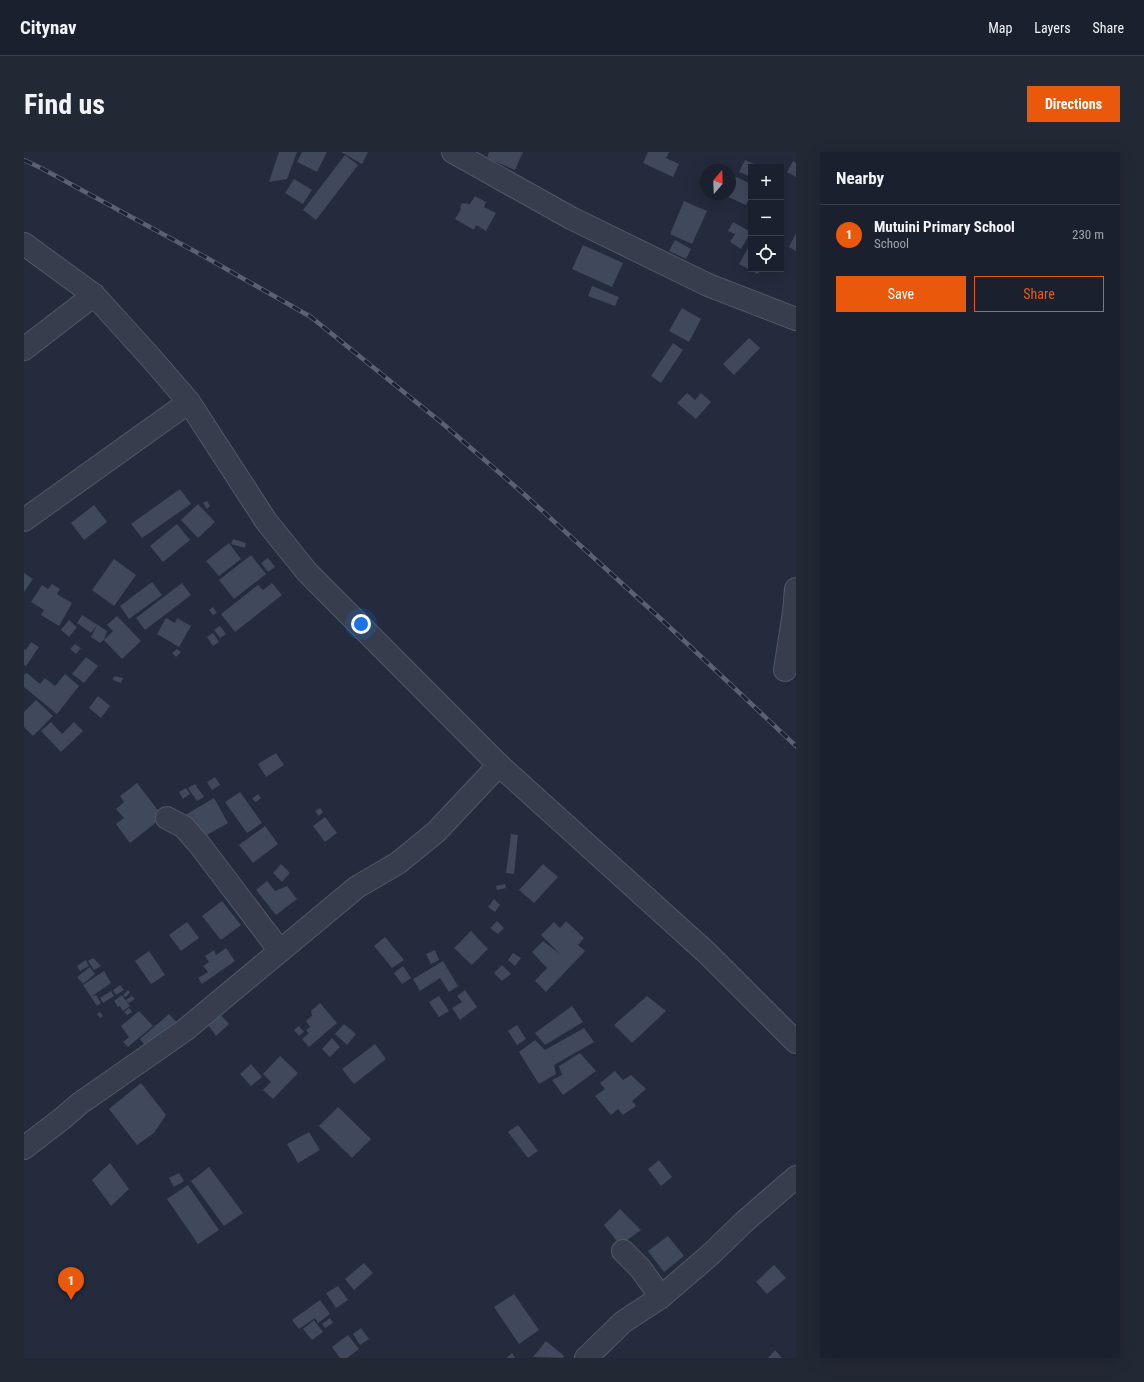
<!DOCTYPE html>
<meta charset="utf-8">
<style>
:root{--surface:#1a202d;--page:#232835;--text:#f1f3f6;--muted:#9fa3aa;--line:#383e49;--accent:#ea580c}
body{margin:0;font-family:"Roboto Condensed",sans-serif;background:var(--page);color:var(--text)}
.controls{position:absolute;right:12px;top:12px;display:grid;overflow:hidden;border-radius:0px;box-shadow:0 4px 16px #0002}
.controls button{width:36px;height:36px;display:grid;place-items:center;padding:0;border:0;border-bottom:1px solid var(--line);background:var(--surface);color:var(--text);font:20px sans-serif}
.compass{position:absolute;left:676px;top:12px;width:36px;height:36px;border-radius:50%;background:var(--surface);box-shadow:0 4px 16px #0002;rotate:19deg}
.you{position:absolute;left:337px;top:472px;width:14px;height:14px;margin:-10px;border:3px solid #fff;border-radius:50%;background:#1a73e8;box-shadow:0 0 0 6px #1a73e833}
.badge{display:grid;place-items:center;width:26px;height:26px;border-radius:50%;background:var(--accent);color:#fff;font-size:13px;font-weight:700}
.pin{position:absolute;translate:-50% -33px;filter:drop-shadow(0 1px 2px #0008)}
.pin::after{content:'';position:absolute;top:21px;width:14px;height:12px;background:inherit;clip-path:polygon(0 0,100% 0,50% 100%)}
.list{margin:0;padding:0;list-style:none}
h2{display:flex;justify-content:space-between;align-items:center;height:52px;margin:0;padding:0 16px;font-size:17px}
h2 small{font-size:13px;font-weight:400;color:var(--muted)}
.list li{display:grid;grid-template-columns:26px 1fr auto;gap:12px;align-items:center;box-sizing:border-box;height:60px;padding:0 16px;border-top:1px solid var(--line)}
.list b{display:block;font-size:15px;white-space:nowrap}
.list p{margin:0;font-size:13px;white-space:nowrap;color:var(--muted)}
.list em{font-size:13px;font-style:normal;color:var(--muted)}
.actions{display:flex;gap:8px;padding:12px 16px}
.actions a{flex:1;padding:9px 0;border:1px solid var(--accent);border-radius:0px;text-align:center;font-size:14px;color:var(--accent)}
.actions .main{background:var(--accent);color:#fff}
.icon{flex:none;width:22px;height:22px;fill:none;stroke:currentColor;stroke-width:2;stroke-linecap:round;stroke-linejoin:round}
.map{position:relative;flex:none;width:772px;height:1206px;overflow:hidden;border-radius:0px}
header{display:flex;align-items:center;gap:24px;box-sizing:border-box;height:56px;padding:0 20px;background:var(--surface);border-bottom:1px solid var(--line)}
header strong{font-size:19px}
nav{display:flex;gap:22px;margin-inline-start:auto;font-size:14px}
.intro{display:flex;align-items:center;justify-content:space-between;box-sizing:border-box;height:96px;padding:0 24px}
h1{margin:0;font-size:28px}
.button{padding:10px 18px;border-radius:0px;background:var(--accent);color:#fff;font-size:14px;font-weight:700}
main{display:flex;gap:24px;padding:0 24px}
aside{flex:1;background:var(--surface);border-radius:0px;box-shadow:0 4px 16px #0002}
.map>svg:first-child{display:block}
</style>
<header>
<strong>Citynav</strong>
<nav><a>Map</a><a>Layers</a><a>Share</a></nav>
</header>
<div class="intro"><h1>Find us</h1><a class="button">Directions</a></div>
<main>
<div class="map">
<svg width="772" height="1206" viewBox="0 0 772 1206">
<rect width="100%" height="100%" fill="#232b3c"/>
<g fill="#3f495b">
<polygon points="255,0 273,0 263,27 245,30"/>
<polygon points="278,0 303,0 293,20 273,10"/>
<polygon points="317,0 344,0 338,12"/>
<polygon points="465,0 499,0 491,18 463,6"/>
<polygon points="624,0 645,0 642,6 655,12 649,25 619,11"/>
<polygon points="321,3 334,13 292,68 279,58"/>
<polygon points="721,8 737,15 727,15 727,25 715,20"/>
<polygon points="769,9 772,11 772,25 763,20"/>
<polygon points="706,22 727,32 727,43 722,53 698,42 706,42"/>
<polygon points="270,27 288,38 279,52 261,41"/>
<polygon points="451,44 462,50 460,55 472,61 462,79 452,73 450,78 431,67 437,57 436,55 438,51 446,52"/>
<polygon points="660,49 683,59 668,92 646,82"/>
<polygon points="709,70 727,80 717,97 706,90 711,82 704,79"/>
<polygon points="772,81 772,99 765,95"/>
<polygon points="651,88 667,97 662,107 645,99"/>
<polygon points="727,91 727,117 736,117 734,122 715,112"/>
<polygon points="559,93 599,111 588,135 548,117"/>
<polygon points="568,134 595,145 591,154 564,144"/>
<polygon points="658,156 677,167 665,190 645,179"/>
<polygon points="725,186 736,196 710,223 699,212"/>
<polygon points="649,191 659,198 637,231 627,224"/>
<polygon points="663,241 671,248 677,241 687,250 672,267 653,251"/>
<polygon points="156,337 167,352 118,386 107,372"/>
<polygon points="183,349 186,354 183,357 179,351"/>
<polygon points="174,352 191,370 174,386 157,368"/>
<polygon points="70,353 83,370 60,388 47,371"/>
<polygon points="153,372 166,388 139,410 126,394"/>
<polygon points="209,387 222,391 221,396 207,392"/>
<polygon points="205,391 217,407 195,424 182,409"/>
<polygon points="227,403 242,422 210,447 195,428"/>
<polygon points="244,406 251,415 244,420 237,411"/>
<polygon points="90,407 112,423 90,454 68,438"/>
<polygon points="0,421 9,427 0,440"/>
<polygon points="128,430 138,443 105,467 96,454"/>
<polygon points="158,431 167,443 121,478 112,466"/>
<polygon points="248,431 258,443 211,480 197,462 234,433 239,438"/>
<polygon points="28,432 36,437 33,442 48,451 35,474 17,463 20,458 7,450 18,433 24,437"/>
<polygon points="189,455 193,461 189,463 185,458"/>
<polygon points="58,463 83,479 80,488 89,479 83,473 93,464 117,489 98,507 80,488 76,491 67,485 73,473 67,481 53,471"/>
<polygon points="142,466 151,471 153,466 167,474 155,495 133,482"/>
<polygon points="45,468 53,475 45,485 37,478"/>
<polygon points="196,474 202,482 196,486 190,478"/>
<polygon points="189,481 195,490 189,494 183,485"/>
<polygon points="7,490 15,495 2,514 0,513 0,497 2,498"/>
<polygon points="51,492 57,496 52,502 46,497"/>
<polygon points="153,497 157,500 152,505 148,501"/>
<polygon points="62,505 74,514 60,531 48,522"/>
<polygon points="3,521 16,532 21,526 31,534 41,522 55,534 33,562 0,535 0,523"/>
<polygon points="90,524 99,526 97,531 89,528"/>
<polygon points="74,544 86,554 77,566 65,556"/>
<polygon points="12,548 29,564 9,584 0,575 0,560"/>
<polygon points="27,570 38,582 50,570 59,579 37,600 17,579"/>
<polygon points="252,601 260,613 242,625 234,612"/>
<polygon points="191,625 196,633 188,638 183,630"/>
<polygon points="113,631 139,665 106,691 92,672 100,666 92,657 100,650 96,644"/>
<polygon points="171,632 180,645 173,649 164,636"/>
<polygon points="162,636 166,642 159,647 155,640"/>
<polygon points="216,640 238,671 223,681 201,650"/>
<polygon points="234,642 237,646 232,650 228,647"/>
<polygon points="190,646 204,671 176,687 161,663"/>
<polygon points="296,656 299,660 295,664 291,659"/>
<polygon points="301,665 313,681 301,690 289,674"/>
<polygon points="241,674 254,692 229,711 215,693"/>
<polygon points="487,682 494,683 490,722 482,721"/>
<polygon points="257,712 266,721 258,730 249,721"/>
<polygon points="519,712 534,725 510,751 495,738"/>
<polygon points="243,729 251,739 263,734 273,747 252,763 232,738"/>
<polygon points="481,732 482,736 473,738 472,734"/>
<polygon points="470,747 476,753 471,760 464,755"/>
<polygon points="198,749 217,773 197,788 178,764"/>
<polygon points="473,769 480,776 474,782 466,776"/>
<polygon points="542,769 560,786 554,793 561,799 522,840 511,829 523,816 508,800 519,789 536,802 517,783 530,770 536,776"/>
<polygon points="163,770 175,786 157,799 145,783"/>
<polygon points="447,779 464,797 448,813 430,796"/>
<polygon points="361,785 380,808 368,816 350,794"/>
<polygon points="202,796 211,809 178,832 174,826 184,820 179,814 185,810 181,804 190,798 192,803"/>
<polygon points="411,798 415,808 407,812 402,802"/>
<polygon points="125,799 141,823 127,832 111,809"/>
<polygon points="489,801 497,806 491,814 484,808"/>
<polygon points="69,806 77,814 70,818 64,809"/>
<polygon points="62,808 65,814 56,819 53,814"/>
<polygon points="419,809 434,834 425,840 416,826 396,839 389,827"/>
<polygon points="478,813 487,822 478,829 470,821"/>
<polygon points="379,814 387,826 378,832 370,821"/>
<polygon points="66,815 71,822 59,832 53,825"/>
<polygon points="80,819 87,831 67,845 72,843 77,851 73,854 59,833"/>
<polygon points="96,833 100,838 92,843 89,838"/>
<polygon points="104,838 106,840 102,845 99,843"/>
<polygon points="441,838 453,855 436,868 428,856 438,850 433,844"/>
<polygon points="87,839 90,844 79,851 76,846"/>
<polygon points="98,843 106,854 99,859 96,854 94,855 90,849"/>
<polygon points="108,844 111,847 105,851 102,848"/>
<polygon points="415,844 425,859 415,865 405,850"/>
<polygon points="623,844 642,859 608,891 590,873"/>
<polygon points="296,851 313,871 285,895 278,887 285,881 282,878 286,875 282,869 288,864 287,859"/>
<polygon points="548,854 559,870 521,893 511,881"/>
<polygon points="105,856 108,860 103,863 100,860"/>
<polygon points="115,859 129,874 104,895 99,890 105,885 97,874"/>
<polygon points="76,860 79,864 76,866 73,862"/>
<polygon points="145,862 154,872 124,897 116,887"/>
<polygon points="196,862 205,872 192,884 184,873"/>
<polygon points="320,872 332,882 323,893 311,882"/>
<polygon points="493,873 502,887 493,893 484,879"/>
<polygon points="275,874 280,880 275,884 270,878"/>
<polygon points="560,876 570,890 530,913 532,922 515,932 495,900 511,888 521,898"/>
<polygon points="308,886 316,895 306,905 298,897"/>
<polygon points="351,892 362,907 330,932 318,917"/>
<polygon points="556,901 572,919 539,943 528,928 538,923 535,914"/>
<polygon points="256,904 274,921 249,947 239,938 247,930 239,922"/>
<polygon points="227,912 238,925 227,934 216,922"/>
<polygon points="591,919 599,928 607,923 622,937 608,949 612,954 599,963 594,957 587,963 571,944 581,937 576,931"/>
<polygon points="117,931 142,963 130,981 113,993 85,957"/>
<polygon points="314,955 347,987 328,1006 295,974"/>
<polygon points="494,973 514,999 504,1006 484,980"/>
<polygon points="285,980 296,998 274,1011 263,992"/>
<polygon points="635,1008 648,1025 637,1034 624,1017"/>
<polygon points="86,1011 105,1037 87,1054 68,1028"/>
<polygon points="185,1015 219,1061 200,1074 167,1029"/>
<polygon points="155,1021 160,1029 150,1035 145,1026"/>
<polygon points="164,1033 195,1078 174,1092 143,1047"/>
<polygon points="596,1057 617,1078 596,1093 580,1073"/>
<polygon points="644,1084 660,1104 640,1120 624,1099"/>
<polygon points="340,1111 349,1121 330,1138 321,1127"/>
<polygon points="750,1113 762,1126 743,1142 732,1130"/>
<polygon points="314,1134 324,1148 312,1156 302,1141"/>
<polygon points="490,1142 515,1178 495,1192 470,1155"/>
<polygon points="296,1148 306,1162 294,1171 291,1166 275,1177 268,1168"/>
<polygon points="306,1166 309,1171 301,1176 298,1172"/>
<polygon points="290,1168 299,1180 288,1188 279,1177"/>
<polygon points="337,1176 345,1187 336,1193 329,1182"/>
<polygon points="324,1183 335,1197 323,1206 316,1206 308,1195"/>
<polygon points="522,1189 540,1204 539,1206 509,1205"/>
<polygon points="751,1198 758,1206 744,1206"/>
<polygon points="488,1201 491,1206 482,1206"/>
</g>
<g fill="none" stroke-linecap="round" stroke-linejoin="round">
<g stroke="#525867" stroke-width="24">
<g id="minor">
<polyline points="429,0 547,66 684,133 772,167"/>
<polyline points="0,92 70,143 128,207 165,250 242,369 283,420 475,613 683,801 772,890"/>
<polyline points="0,197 70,143"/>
<polyline points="0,368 165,250"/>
<polyline points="761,518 770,460 772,437"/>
<polyline points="143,666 160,675 175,692 256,799"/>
<polyline points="0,996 39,966 55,952 161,878 333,735 374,711 412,680 475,613"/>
<polyline points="599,1099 616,1116 637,1145 687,1102 720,1070 772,1025"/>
<polyline points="562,1206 599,1170 637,1145"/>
</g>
</g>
<use href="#minor" stroke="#373d4c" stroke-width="22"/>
<g stroke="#596173" stroke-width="4.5">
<polyline id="rail" points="0,8 17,16 183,106 287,165 418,271 501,343 638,468 772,594"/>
</g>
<use href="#rail" stroke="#1c2331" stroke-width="3" stroke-dasharray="9" stroke-linecap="butt"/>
</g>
</svg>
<div class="controls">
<button>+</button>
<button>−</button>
<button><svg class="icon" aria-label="locate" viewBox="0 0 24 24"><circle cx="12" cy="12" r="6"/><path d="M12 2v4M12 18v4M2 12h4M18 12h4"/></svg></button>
</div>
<svg class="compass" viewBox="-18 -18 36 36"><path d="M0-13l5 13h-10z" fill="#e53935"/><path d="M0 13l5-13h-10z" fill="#9fa3aa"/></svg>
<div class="you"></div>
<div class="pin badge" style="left:47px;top:1148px">1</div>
</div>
<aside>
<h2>Nearby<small></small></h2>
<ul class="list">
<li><span class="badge">1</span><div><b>Mutuini Primary School</b><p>School</p></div><em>230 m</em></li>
</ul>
<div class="actions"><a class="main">Save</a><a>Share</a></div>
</aside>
</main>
